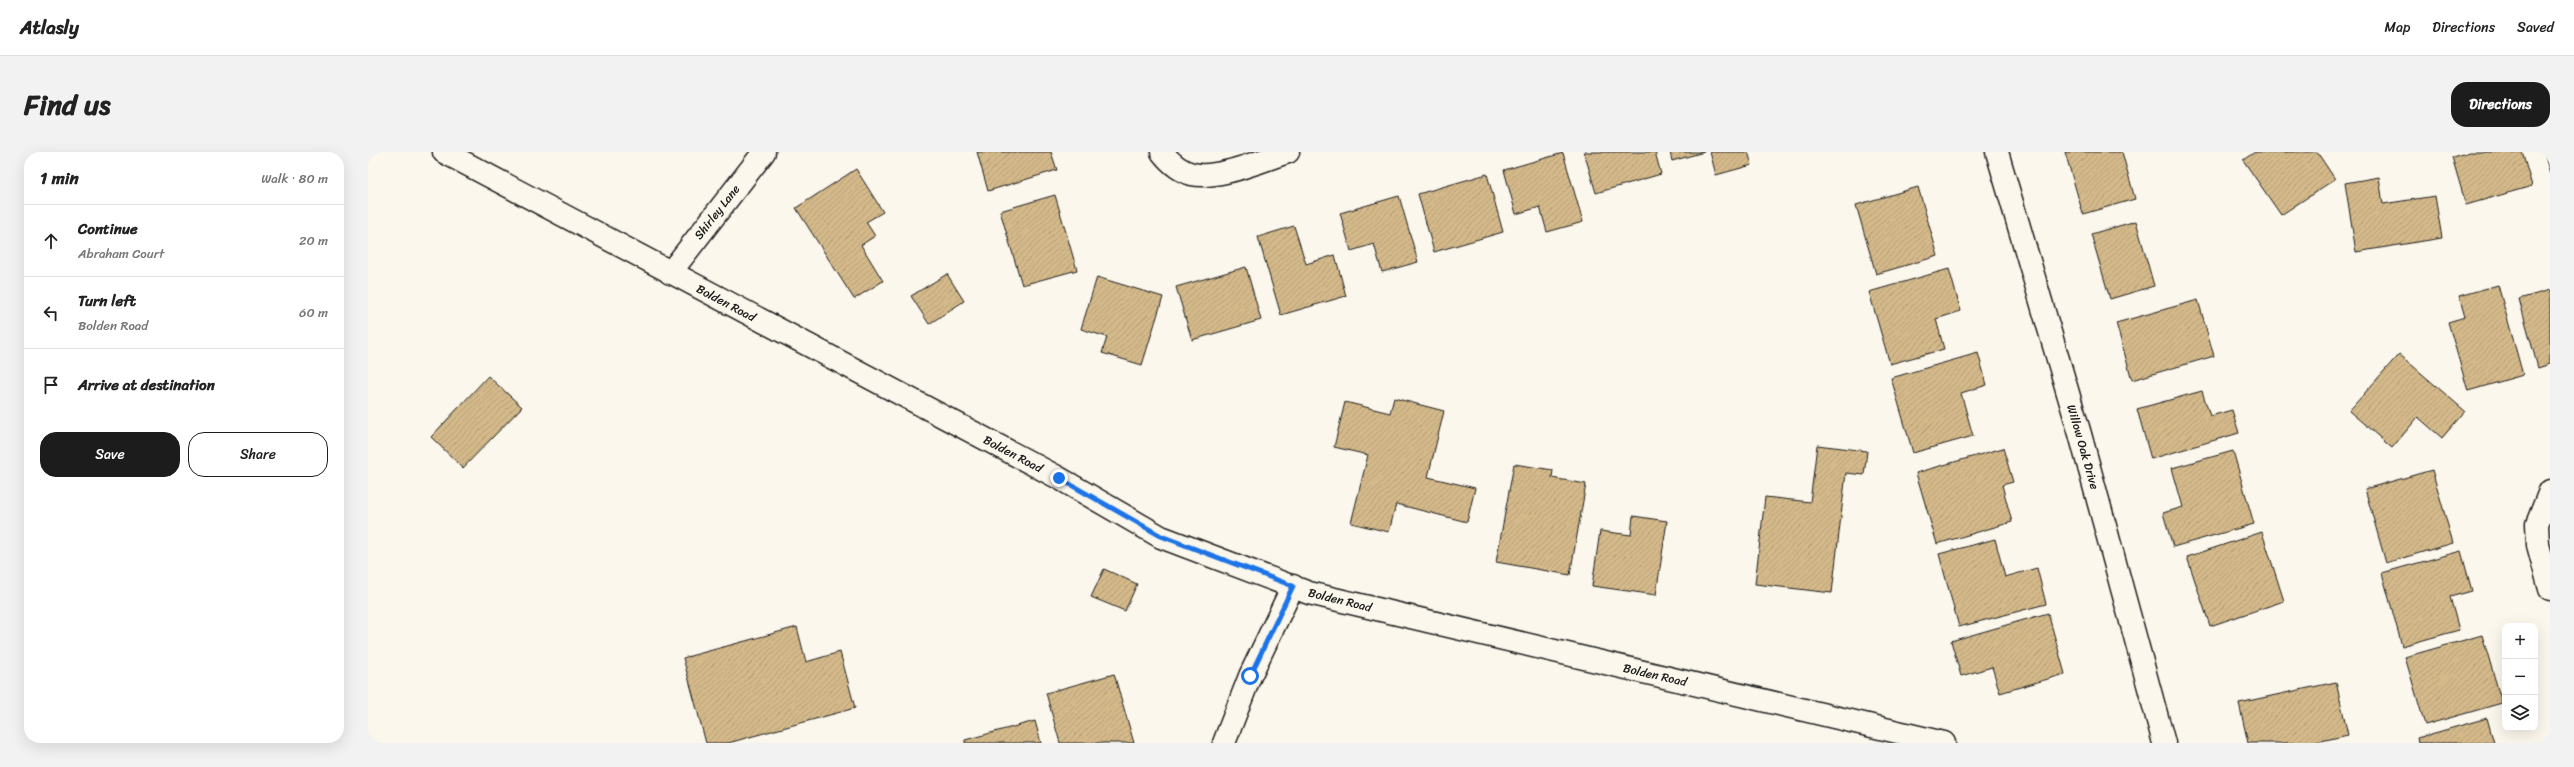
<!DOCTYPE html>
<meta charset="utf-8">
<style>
:root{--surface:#fff;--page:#f2f2f2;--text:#222;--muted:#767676;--line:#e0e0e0;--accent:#1c1c1c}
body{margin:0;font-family:Sriracha,sans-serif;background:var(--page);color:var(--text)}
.controls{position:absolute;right:12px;bottom:12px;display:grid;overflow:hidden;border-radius:8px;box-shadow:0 4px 16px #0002}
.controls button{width:36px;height:36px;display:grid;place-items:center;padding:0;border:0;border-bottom:1px solid var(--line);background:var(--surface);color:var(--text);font:20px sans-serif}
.stop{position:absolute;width:12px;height:12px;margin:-9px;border:3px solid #1a73e8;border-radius:50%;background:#fff}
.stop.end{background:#1a73e8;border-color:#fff;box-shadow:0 1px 4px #0008}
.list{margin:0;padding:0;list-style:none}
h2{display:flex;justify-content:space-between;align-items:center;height:52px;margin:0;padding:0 16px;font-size:17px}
h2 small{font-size:13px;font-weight:400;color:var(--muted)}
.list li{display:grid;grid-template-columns:26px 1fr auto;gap:12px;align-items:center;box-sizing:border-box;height:72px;padding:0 16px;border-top:1px solid var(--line)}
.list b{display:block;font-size:15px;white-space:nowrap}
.list p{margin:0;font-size:13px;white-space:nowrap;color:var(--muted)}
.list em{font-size:13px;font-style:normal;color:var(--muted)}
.actions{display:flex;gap:8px;padding:12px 16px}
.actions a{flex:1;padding:9px 0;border:1px solid var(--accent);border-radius:16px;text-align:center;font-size:14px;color:var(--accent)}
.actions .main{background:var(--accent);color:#fff}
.icon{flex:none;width:22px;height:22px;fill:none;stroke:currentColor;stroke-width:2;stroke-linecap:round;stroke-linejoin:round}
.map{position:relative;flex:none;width:2182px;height:591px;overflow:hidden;border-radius:16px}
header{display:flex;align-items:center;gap:24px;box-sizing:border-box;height:56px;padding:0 20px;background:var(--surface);border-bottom:1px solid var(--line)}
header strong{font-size:19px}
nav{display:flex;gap:22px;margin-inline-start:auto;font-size:14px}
.intro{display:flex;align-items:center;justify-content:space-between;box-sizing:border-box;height:96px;padding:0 24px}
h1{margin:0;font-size:28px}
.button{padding:10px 18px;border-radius:16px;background:var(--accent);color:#fff;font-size:14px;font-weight:700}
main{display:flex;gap:24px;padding:0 24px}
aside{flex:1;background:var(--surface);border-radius:16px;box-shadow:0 4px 16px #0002}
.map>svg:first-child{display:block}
</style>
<header>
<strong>Atlasly</strong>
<nav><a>Map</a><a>Directions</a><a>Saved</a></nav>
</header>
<div class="intro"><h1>Find us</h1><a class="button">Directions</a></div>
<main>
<aside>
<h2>1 min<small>Walk · 80 m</small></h2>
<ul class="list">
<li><svg class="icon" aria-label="ahead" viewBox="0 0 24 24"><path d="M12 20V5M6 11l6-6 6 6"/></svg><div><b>Continue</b><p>Abraham Court</p></div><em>20 m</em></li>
<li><svg class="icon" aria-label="left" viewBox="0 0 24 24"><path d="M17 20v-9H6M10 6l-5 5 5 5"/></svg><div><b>Turn left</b><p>Bolden Road</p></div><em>60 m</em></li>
<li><svg class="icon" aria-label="arrive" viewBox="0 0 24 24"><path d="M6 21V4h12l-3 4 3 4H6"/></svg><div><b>Arrive at destination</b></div></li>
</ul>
<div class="actions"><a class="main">Save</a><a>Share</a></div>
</aside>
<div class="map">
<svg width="2182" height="591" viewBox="0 0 2182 591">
<defs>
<pattern id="building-hatch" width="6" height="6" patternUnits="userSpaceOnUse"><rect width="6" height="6" fill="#d4b98a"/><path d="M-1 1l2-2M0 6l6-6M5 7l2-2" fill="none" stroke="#b59e76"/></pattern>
</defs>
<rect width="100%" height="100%" fill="#fbf7ec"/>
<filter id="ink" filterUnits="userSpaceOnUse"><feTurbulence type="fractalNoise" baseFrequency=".025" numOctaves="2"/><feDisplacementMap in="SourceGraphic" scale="8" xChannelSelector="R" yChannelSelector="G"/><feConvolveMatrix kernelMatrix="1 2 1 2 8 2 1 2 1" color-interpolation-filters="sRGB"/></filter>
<g filter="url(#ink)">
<g fill="url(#building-hatch)" stroke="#1c1c1c">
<polygon points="609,0 683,0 689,18 620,39"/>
<polygon points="1216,0 1287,0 1293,22 1228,41"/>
<polygon points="1302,0 1336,0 1304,9"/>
<polygon points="1342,0 1380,0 1384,13 1348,23"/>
<polygon points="1697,0 1754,0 1767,47 1715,62"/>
<polygon points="1887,0 1949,0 1967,27 1913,63 1875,8"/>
<polygon points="2102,0 2154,0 2164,34 2098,53 2084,5"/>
<polygon points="2176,0 2182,0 2182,22"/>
<polygon points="1195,1 1215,70 1179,80 1172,55 1148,62 1136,18"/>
<polygon points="488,17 515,60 498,70 507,84 493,93 515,129 486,147 428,56"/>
<polygon points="1119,22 1135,80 1066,100 1050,42"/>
<polygon points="2011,25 2015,52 2067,44 2074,86 1988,100 1977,31"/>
<polygon points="1550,35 1570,104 1508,122 1488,53"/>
<polygon points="687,43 709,118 654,133 632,59"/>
<polygon points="1031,44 1050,110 1014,120 1006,92 983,99 972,61"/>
<polygon points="1768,69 1786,134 1742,147 1723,82"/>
<polygon points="926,74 938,112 967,103 978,144 913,163 890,85"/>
<polygon points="878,115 893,168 824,188 808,135"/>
<polygon points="1581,117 1593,159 1568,167 1576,197 1522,212 1501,140"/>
<polygon points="579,122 596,149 561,172 543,144"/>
<polygon points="729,125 795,145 774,213 734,201 739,185 713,177"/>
<polygon points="2130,133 2155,223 2100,239 2080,170 2097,165 2091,144"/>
<polygon points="2182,138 2182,212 2170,216 2151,147"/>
<polygon points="1830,148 1846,204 1764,228 1748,171"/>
<polygon points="1610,201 1619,233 1593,241 1605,284 1545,301 1523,226"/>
<polygon points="2031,202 2097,259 2074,286 2050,265 2024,296 1981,259"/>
<polygon points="120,224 154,255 95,316 63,285"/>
<polygon points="1834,239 1842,264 1864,258 1871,281 1783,307 1769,257"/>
<polygon points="1026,246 1076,259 1060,325 1107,336 1099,370 1028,352 1021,380 983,371 1000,303 966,295 977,250 1022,261"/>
<polygon points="1449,293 1499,299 1496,323 1478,321 1464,441 1387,432 1397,345 1442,350"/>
<polygon points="1635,296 1645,330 1634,333 1644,370 1569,392 1548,321"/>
<polygon points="1865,299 1886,372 1805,395 1795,361 1815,355 1804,316"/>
<polygon points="1146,312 1185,318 1184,326 1218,332 1202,423 1128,410"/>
<polygon points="2064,318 2085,391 2018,411 1997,337"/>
<polygon points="1265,364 1299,369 1288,443 1224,434 1232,379 1263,383"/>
<polygon points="1894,380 1916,449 1842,474 1819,405"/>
<polygon points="1627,387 1637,425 1669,416 1678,452 1591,475 1571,402"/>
<polygon points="2093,399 2104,439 2082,445 2091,478 2034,494 2014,421"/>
<polygon points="736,417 769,432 757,459 723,445"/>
<polygon points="1680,461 1697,522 1632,541 1624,515 1593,524 1583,489"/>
<polygon points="429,475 438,510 472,500 487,556 360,591 338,591 315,506"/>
<polygon points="2114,483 2134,551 2057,573 2037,505"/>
<polygon points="746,522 766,591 692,591 678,541"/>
<polygon points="1968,530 1980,583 1944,591 1880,591 1871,551"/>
<polygon points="2119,566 2126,591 2050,591 2049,586"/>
<polygon points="667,569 673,591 597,591 597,588"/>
</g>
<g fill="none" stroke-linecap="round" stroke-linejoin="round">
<g stroke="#1c1c1c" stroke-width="25">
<g id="minor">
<polyline points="76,0 691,326 793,385 941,441 1576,591"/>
<path d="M794,0c7,9 18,19 30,22 26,6 70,-14 96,-22"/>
<polyline points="1629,0 1712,282 1796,591"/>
<polyline points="302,121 396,0"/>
<polyline points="2182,339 2169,372 2170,393 2182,437"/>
<polyline points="856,591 882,524 925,434"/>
</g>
</g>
<use href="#minor" stroke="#fbf7ec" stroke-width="22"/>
</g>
</g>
<g fill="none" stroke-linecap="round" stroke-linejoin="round" filter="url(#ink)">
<polyline stroke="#1a73e8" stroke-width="5" points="691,326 793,384 925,434 882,524"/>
</g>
<g text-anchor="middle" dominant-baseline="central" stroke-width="3" stroke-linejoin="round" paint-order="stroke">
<g font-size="12" fill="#1c1c1c" stroke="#fbf7ec">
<text transform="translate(349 60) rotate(-52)">Shirley Lane</text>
<text transform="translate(358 151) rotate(28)">Bolden Road</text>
<text transform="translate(1715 295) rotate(74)">Willow Oak Drive</text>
<text transform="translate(645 302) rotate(28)">Bolden Road</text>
<text transform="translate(972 448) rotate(14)">Bolden Road</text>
<text transform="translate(1287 523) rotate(13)">Bolden Road</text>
</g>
</g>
</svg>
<div class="controls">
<button>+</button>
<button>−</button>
<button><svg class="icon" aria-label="layers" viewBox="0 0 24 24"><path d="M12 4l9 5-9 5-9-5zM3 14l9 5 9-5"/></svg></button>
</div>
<div class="stop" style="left:882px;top:524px"></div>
<div class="stop end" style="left:691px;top:326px"></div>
</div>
</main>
